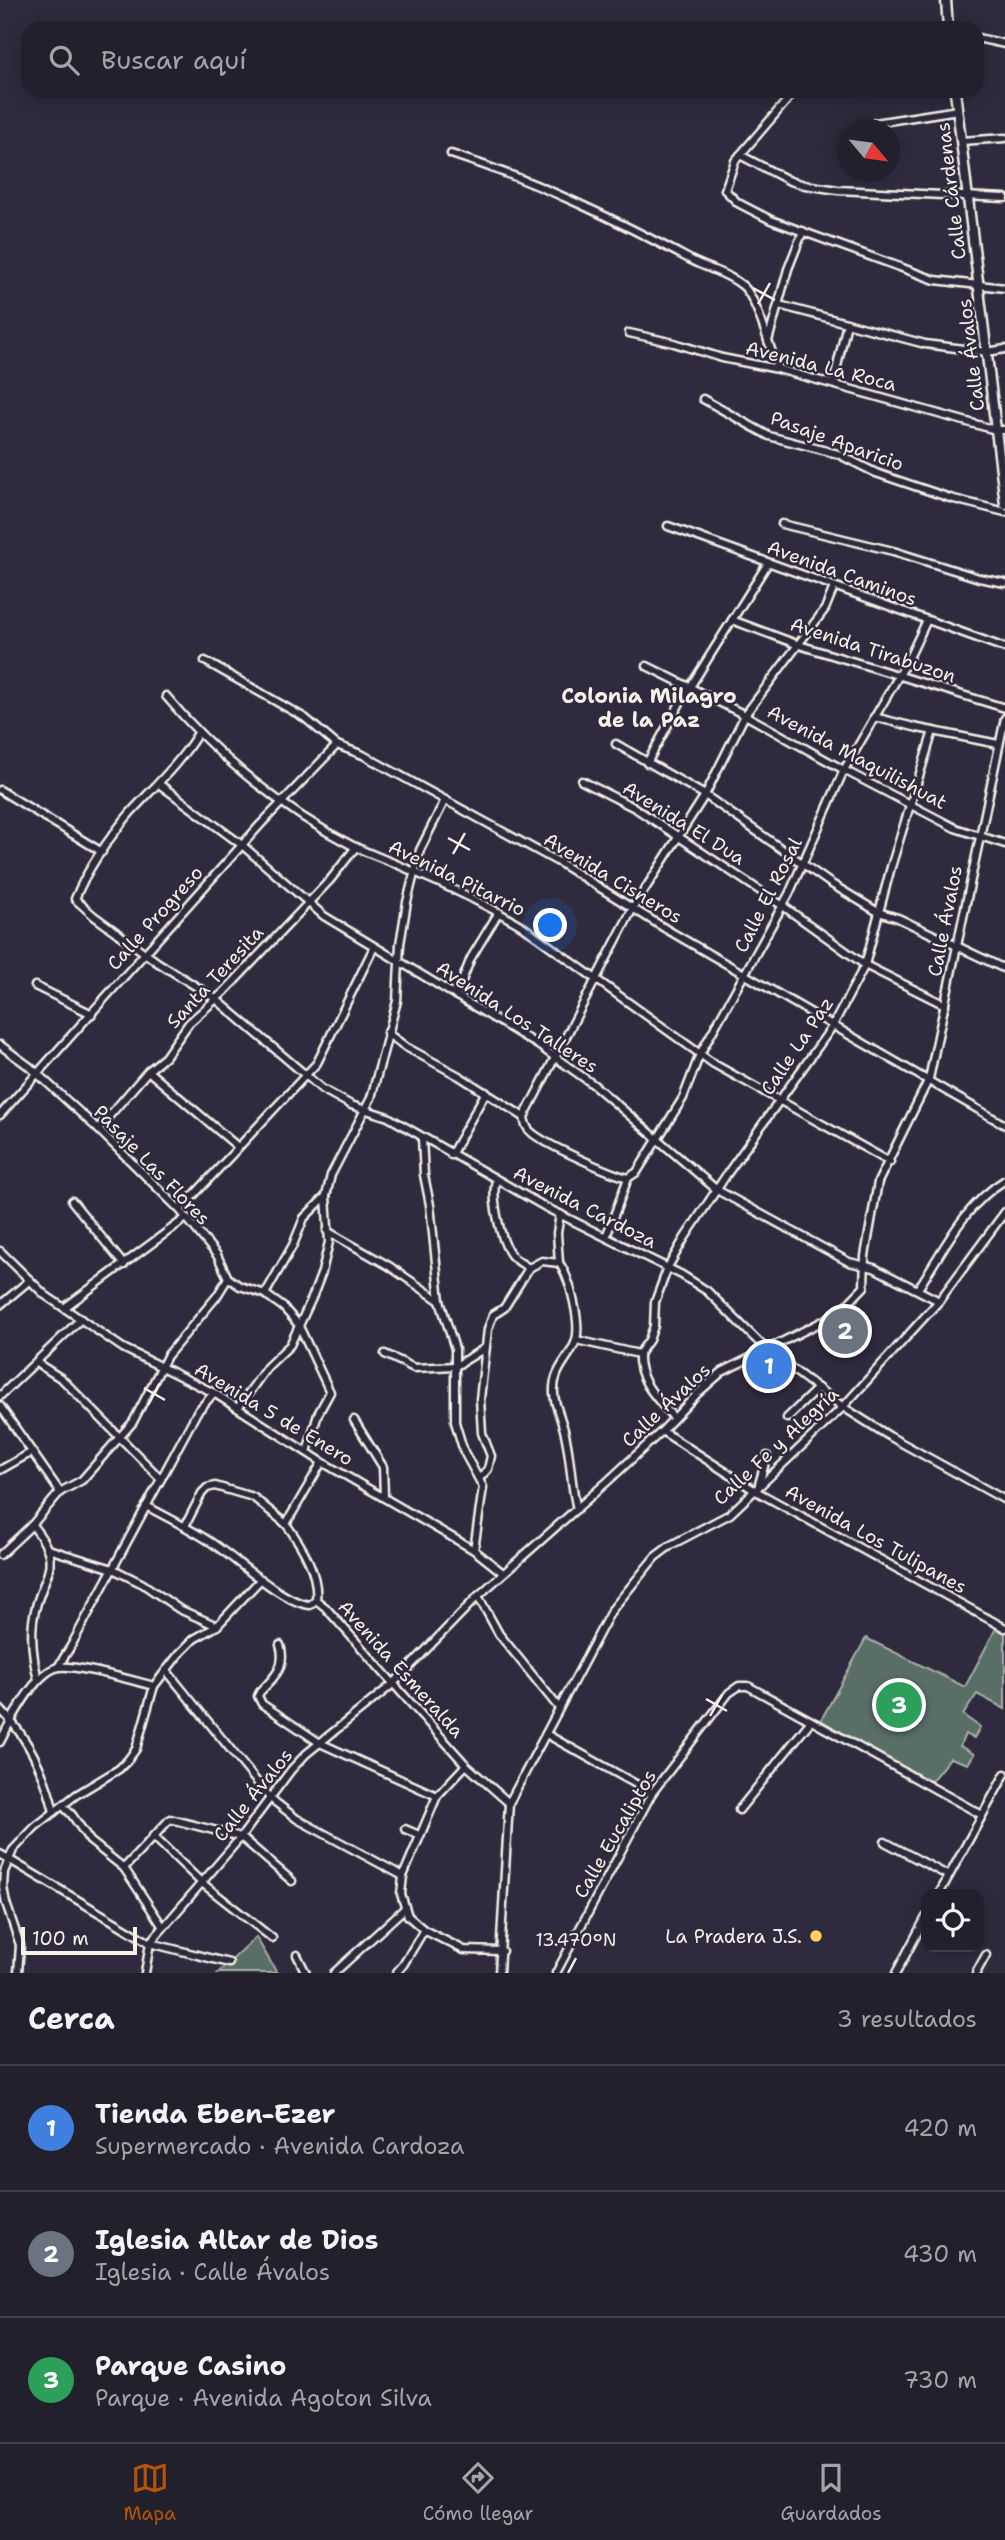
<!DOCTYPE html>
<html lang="es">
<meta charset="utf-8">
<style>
:root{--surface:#23202e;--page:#2b2836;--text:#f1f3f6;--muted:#a3a3aa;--line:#403e4a;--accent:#b45309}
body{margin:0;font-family:"Shantell Sans",sans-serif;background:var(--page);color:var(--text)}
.controls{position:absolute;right:21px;bottom:21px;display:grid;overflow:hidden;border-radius:14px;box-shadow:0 4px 18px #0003}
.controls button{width:63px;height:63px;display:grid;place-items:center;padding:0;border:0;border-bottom:2px solid var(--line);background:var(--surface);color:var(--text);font:35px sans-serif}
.compass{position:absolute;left:837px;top:119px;width:63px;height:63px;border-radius:50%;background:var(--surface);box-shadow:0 4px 18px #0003;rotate:119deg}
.scale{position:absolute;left:21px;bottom:18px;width:116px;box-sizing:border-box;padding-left:7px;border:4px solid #f4f1e8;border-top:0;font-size:19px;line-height:24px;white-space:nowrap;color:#f4f1e8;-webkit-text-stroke:5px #2f2a3d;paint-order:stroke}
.you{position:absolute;left:551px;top:926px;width:24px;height:24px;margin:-18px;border:5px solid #fff;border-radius:50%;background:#1a73e8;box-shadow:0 0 0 10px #1a73e833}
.badge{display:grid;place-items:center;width:46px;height:46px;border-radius:50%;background:var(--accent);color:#fff;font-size:23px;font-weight:700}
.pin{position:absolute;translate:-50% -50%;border:4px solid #fff;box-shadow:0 2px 7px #0006}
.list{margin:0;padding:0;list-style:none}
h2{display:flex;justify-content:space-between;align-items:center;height:91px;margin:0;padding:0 28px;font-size:30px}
h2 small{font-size:23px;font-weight:400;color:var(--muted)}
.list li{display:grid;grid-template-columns:46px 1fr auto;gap:21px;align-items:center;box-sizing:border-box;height:126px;padding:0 28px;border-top:2px solid var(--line)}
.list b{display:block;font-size:26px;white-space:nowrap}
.list p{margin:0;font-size:23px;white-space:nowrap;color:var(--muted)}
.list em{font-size:23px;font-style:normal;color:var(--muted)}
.icon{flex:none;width:38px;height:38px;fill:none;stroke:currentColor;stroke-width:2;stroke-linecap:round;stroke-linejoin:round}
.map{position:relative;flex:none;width:1005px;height:1973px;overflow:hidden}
.search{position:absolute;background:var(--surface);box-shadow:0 4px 18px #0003;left:21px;right:21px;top:21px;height:77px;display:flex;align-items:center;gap:18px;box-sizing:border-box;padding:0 24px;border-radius:21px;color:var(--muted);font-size:26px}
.sheet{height:469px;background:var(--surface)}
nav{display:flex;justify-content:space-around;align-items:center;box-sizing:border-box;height:98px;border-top:2px solid var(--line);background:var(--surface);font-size:19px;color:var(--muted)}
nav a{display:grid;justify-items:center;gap:4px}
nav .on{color:var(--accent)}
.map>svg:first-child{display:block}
</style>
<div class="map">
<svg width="1005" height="1973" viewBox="0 0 1005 1973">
<rect width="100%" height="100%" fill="#2f2a3d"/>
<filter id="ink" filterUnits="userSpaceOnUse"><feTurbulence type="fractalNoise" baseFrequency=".0143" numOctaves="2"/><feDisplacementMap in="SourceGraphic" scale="14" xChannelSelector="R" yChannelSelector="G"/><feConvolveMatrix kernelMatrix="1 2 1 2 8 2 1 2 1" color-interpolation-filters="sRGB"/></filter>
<g filter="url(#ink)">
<g fill="#5a6e67" stroke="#a7b0a8" stroke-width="2">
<polygon points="996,1628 1005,1633 1005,1709 977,1694 963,1715 980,1727 974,1738 965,1734 960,1746 974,1754 968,1764 950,1758 928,1785 821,1720 866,1638 965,1687"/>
<polygon points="256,1937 277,1973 218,1973"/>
</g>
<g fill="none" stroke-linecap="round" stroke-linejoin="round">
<g stroke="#f4f1e8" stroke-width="11">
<g id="minor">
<polyline points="977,38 1005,44"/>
<polyline points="795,91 735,161 725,190 738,203 771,220 935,280 1005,288"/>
<polyline points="875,123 958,110"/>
<polyline points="961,141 1005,138"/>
<path d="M451,154c85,27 162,64 240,106 17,9 37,13 52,26 14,12 27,64 35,83"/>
<polyline points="740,155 790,181 805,185 838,190 1005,198"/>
<polyline points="779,305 925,344 987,352 1005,349"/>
<polyline points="629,333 674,343 722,358 778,369 996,430 1005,430"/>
<polyline points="768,341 788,269 803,231"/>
<polyline points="833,384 847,323"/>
<polyline points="703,399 769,436 838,454 876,473 950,498 1005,512"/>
<polyline points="782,524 893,551 979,578 1005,583"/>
<polyline points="668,526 1005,648"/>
<polyline points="732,620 799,645 1005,708"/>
<polyline points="205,661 305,718 337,745 363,755 560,863 666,929 1005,1125"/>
<polyline points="647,666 745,715 844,770 955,828 1005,844"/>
<path d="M166,696c49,59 118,115 187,150 19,9 40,16 59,25 38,16 75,34 110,55l192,138 176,98"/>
<polyline points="874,717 918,728 998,744"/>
<path d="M198,733c-18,30 -43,53 -67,79 -22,26 -43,55 -56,87l19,17 63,46 59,37 106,90 29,16 37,12 159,91 135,67 25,16 60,59 76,57 46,29 116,64"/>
<polyline points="616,744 705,795 830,883 878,912 898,918 1005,969"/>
<polyline points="647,763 680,703 768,563"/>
<polyline points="582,781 635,808 783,906 865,965 945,1005"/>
<polyline points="159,784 242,845 324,916 538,1045 594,1085 717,1190 849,1262 874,1268 939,1301"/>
<polyline points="0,790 102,852"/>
<polyline points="35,986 92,1014"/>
<polyline points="456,996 471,958 499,912"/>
<path d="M387,1033l19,14 53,29 65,41c1,6 2,11 7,15 13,12 78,41 97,46"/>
<polyline points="0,1045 30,1067 98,1129 180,1210 217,1255 228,1278 240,1286 265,1294 283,1307 298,1324 330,1392 318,1414 307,1452"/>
<polyline points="148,1071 238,1147"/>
<polyline points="0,1115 260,825 337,745"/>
<polyline points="524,1117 633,908 705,795 745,715 825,609 834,587"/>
<polyline points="98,1129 148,1071 165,1057 189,1023 224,992 330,880 356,847"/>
<polyline points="422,1138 424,1175 430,1205 440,1301 455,1349 455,1422 464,1452 483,1487 474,1550"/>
<polyline points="451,1155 486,1092"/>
<polyline points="628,1178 637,1172 683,1098 700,1054 789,894 844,770 908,660 927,620"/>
<path d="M496,1180c-5,17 4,60 15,75 4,5 12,9 18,13"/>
<polyline points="72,1201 124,1265"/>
<polyline points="180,1210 317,1063 374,947"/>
<polyline points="327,1231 389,1266 440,1301"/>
<polyline points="606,1237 628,1178"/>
<polyline points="0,1251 45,1295 123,1348 214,1393 322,1462 474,1550 503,1573"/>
<path d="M559,1263c11,14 22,60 17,77 -5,18 -24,29 -22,54 1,12 7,24 10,36 7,25 6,53 13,79"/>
<polyline points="559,1263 557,1233 560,1214"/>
<path d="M918,1289c26,-40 45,-83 87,-109"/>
<polyline points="265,1294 293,1245 304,1218 326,1196 331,1175 371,1098 397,1001 400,944 407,902 420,850 445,800"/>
<polyline points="0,1305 30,1280"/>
<polyline points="64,1308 186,1218"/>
<polyline points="576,1340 639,1354 649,1340 654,1326 655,1302 668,1267 684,1239 727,1174 832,1027 865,965 891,867 933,731"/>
<polyline points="385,1354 414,1368 456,1366 485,1348"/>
<path d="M639,1354c-2,26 19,46 35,64"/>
<polyline points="37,1363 62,1379 161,1479"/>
<polyline points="0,1396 81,1319"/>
<polyline points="0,1406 60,1492"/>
<polyline points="238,1408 267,1367 290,1345 312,1298 322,1272 329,1242 326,1196"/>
<polyline points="787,1418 818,1388"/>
<polyline points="354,1420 383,1467 384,1496"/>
<polyline points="662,1431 754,1490 1005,1628"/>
<polyline points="0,1470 32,1452"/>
<polyline points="479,1479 488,1469 491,1456 482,1433 480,1399 488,1329 493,1315 504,1308 529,1268 542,1261 559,1263"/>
<polyline points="759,1484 767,1456"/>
<path d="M146,1506c21,11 43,22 63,35 24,15 75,63 101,64l6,-5"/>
<path d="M32,1525c34,41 10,48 2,90 -4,19 -1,46 4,65"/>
<polyline points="185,1526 202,1493 207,1488 215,1486 253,1497 286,1524"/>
<polyline points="48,1549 113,1569 143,1584 179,1609 217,1626"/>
<polyline points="0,1555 32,1525 60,1492 82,1480 133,1422 167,1356 217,1296 228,1278"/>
<polyline points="478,1596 499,1634 559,1708"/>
<polyline points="316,1600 325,1607 466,1765 509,1803"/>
<path d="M316,1600c3,-26 -15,-56 -30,-76l36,-62"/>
<path d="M280,1645c7,21 -6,33 -20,47l-2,4 4,8 58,39 117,53"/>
<polyline points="58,1667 71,1646 197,1412 214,1393"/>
<polyline points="166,1670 270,1798 297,1819 403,1876"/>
<path d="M0,1709c28,28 45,65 54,103"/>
<polyline points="546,1734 652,1793"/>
<path d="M0,1742c10,-20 35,-71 59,-75 17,-3 76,14 95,19"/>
<polyline points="466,1765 437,1796 403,1876 401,1894 408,1916 424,1930 464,1950 502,1951"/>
<polyline points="63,1806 72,1815 90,1841 124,1868 163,1927"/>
<polyline points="739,1810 810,1722"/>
<polyline points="405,1829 419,1835"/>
<polyline points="153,1836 202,1883 272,1938"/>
<polyline points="885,1842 949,1876"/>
<polyline points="0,1854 150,1943 229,1963"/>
<polyline points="124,1868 170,1819 241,1837 292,1881"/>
<polyline points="939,1894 1005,1774"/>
<polyline points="297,1955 306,1973"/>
<polyline points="18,1973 20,1945 6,1903 3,1887 4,1872 13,1850 35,1827 76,1795 119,1769 127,1761 136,1749 154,1686 179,1654 194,1639 217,1626 261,1579"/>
<polyline points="145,1973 150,1943 241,1837 291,1770 306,1754 393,1684 478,1596 608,1481 662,1431 698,1393 722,1372 839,1313 864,1287 865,1256 878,1182 929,1079 1005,718"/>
<polyline points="334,1973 404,1909"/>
<polyline points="396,1973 403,1965 424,1930"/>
<polyline points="499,1973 509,1803 611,1611 655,1557 671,1545 730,1514 843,1407 939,1301 1005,1212"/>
<polyline points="556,1973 652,1793 729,1693 739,1686 748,1686 982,1815"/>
<polyline points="896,1973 926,1917"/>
<polyline points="976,1973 986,1955"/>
</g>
</g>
<g stroke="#f4f1e8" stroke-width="13">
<g id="tertiary">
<polyline points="946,0 948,28"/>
<polyline points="955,91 1005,504"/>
</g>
</g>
<use href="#minor" stroke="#2f2a3d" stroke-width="6"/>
<use href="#tertiary" stroke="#2f2a3d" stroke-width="8"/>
</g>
</g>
<path fill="none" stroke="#f4f1e8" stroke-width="2.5" d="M753,288l22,12M758,304l12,-21M448,838l22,12M453,854l12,-21M144,1388l21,12M148,1405l12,-22M706,1699l21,12M710,1716l12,-21M568,1973l8,-15"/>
<circle fill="#ffd166" stroke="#2f2a3d" stroke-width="2.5" cx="816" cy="1936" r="7"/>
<g text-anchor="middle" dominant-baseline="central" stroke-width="5" stroke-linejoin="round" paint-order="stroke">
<g font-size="19" fill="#f4f1e8" stroke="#2f2a3d">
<text transform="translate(951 191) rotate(-97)">Calle Cárdenas</text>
<text transform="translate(971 355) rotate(-97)">Calle Ávalos</text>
<text transform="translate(821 366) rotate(14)">Avenida La Roca</text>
<text transform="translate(837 441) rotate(20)">Pasaje Aparicio</text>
<text transform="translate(842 573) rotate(20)">Avenida Caminos</text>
<text transform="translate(873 650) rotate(18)">Avenida Tirabuzon</text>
<text transform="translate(857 757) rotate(28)">Avenida Maquilishuat</text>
<text transform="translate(684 823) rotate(32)">Avenida El Dua</text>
<text transform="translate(457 878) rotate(26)">Avenida Pitarrio</text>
<text transform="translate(613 878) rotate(31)">Avenida Cisneros</text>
<text transform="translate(768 895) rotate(-63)">Calle El Rosal</text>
<text transform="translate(155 918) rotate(-48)">Calle Progreso</text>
<text transform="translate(945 921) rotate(-79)">Calle Ávalos</text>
<text transform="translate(215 977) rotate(-47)">Santa Teresita</text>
<text transform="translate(517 1017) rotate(33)">Avenida Los Talleres</text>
<text transform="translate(797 1046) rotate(-56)">Calle La Paz</text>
<text transform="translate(152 1165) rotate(46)">Pasaje Las Flores</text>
<text transform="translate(585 1207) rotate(27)">Avenida Cardoza</text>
<text transform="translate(666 1405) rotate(-43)">Calle Ávalos</text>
<text transform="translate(274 1414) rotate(31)">Avenida 5 de Enero</text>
<text transform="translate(776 1446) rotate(-43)">Calle Fe y Alegría</text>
<text transform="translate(876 1539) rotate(29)">Avenida Los Tulipanes</text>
<text transform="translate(401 1669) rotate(48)">Avenida Esmeralda</text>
<text transform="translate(253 1795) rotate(-51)">Calle Ávalos</text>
<text transform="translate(615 1834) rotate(-60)">Calle Eucaliptos</text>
</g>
<g font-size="19" fill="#f4f1e8" stroke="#2f2a3d" text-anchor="end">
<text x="802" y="1936">La Pradera J.S.</text>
</g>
<g font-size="21" font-weight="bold" fill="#f4f1e8" stroke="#2f2a3d">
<text x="649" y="696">Colonia Milagro<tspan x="649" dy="24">de la Paz</tspan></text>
</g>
</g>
<g font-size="18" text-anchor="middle" fill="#f4f1e8" stroke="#2f2a3d" stroke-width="5" stroke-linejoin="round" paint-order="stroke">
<text x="576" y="1946">13.470°N</text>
</g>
</svg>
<div class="controls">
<button><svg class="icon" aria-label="locate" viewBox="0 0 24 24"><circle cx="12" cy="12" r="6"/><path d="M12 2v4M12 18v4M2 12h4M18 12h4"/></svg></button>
</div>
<svg class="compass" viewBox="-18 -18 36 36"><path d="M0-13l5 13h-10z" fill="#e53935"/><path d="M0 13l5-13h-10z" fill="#a3a3aa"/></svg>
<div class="scale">100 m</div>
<div class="you"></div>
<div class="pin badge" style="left:769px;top:1366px;background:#3f7fe0">1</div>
<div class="pin badge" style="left:845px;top:1331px;background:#6b7280">2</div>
<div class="pin badge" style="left:899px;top:1705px;background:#2e9e5b">3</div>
<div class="search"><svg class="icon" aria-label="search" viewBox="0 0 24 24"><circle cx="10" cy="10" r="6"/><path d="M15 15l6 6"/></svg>Buscar aquí</div>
</div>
<section class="sheet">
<h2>Cerca<small>3 resultados</small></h2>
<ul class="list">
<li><span class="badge" style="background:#3f7fe0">1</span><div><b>Tienda Eben-Ezer</b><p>Supermercado · Avenida Cardoza</p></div><em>420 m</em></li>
<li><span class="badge" style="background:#6b7280">2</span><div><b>Iglesia Altar de Dios</b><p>Iglesia · Calle Ávalos</p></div><em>430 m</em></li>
<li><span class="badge" style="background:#2e9e5b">3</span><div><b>Parque Casino</b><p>Parque · Avenida Agoton Silva</p></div><em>730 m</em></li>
</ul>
</section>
<nav>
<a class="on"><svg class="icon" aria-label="map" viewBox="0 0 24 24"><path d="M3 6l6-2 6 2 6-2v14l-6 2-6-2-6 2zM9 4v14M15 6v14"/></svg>Mapa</a>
<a><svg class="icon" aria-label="directions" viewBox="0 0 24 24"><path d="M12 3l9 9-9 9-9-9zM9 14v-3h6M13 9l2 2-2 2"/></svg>Cómo llegar</a>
<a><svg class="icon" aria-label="saved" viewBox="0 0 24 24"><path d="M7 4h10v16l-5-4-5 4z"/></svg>Guardados</a>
</nav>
